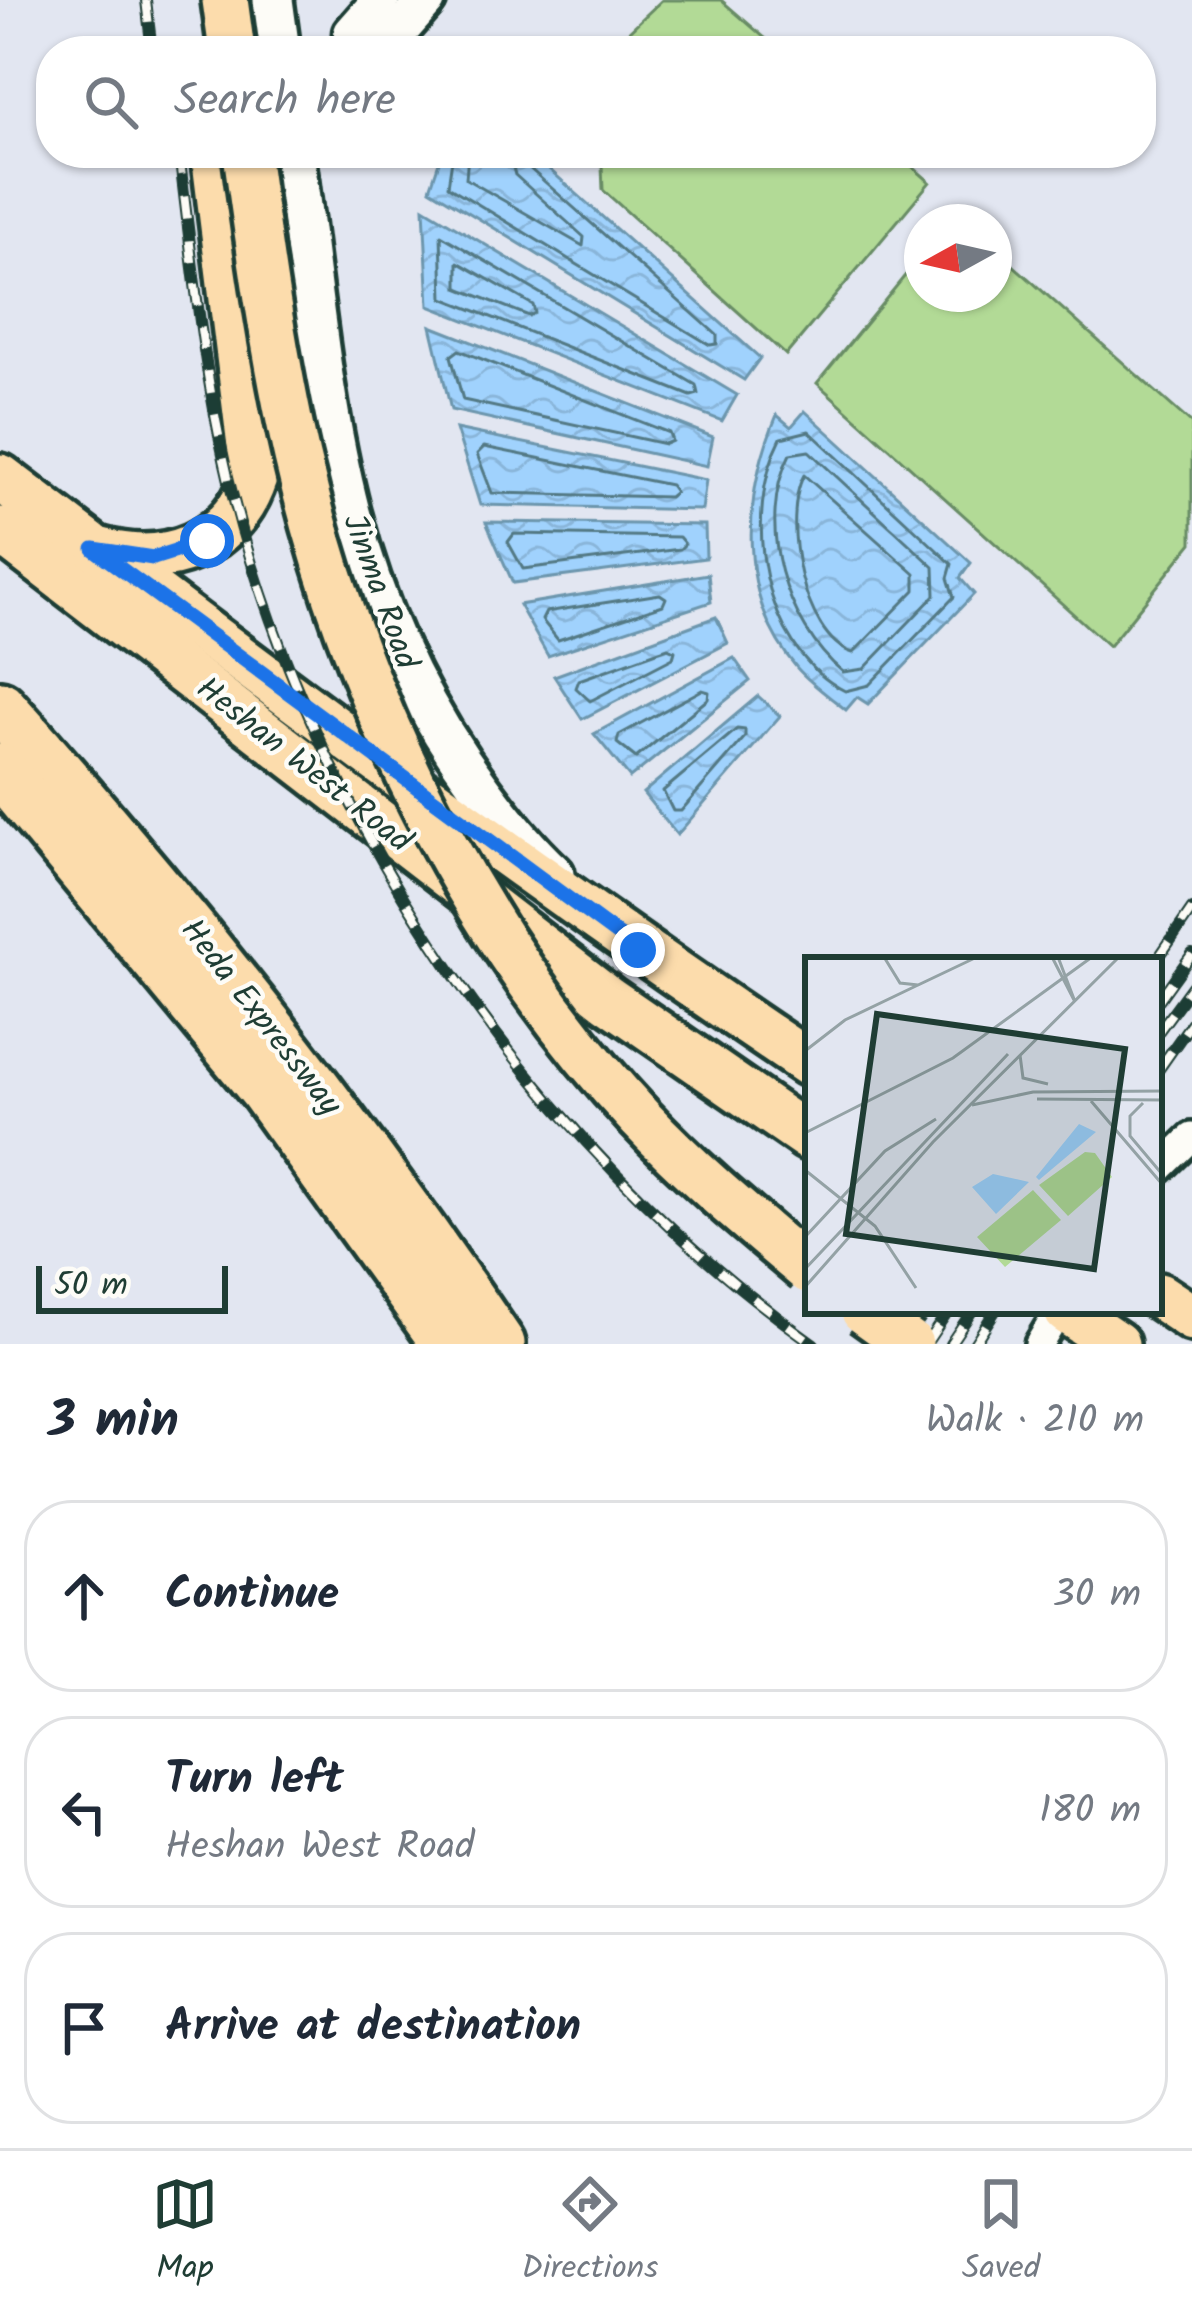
<!DOCTYPE html>
<meta charset="utf-8">
<style>
:root{--surface:#fff;--page:#f2f2f3;--text:#1f2937;--muted:#747a83;--line:#e0e1e3;--accent:#1f3d34}
body{margin:0;font-family:Kalam,sans-serif;background:var(--page);color:var(--text)}
.compass{position:absolute;left:904px;top:204px;width:108px;height:108px;border-radius:50%;background:var(--surface);box-shadow:0 3px 9px #0004;rotate:262deg}
.scale{position:absolute;left:36px;bottom:30px;width:192px;box-sizing:border-box;padding-left:12px;border:6px solid #1f3d34;border-top:0;font-size:33px;line-height:42px;white-space:nowrap;color:#1f3d34;-webkit-text-stroke:9px #fdfcf7;paint-order:stroke}
.stop{position:absolute;width:36px;height:36px;margin:-27px;border:9px solid #1a73e8;border-radius:50%;background:#fff}
.stop.end{background:#1a73e8;border-color:#fff;box-shadow:0 3px 12px #0008}
.list{margin:0;padding:0;list-style:none}
h2{display:flex;justify-content:space-between;align-items:center;height:156px;margin:0;padding:0 48px;font-size:51px}
h2 small{font-size:39px;font-weight:400;color:var(--muted)}
.list li{display:grid;grid-template-columns:78px 1fr auto;gap:36px;align-items:center;box-sizing:border-box;height:192px;margin:0 24px 24px;padding:0 24px;border:3px solid var(--line);border-radius:48px}
.list b{display:block;font-size:45px;white-space:nowrap}
.list p{margin:0;font-size:39px;white-space:nowrap;color:var(--muted)}
.list em{font-size:39px;font-style:normal;color:var(--muted)}
.icon{flex:none;width:66px;height:66px;fill:none;stroke:currentColor;stroke-width:2;stroke-linecap:round;stroke-linejoin:round}
.map{position:relative;flex:none;width:1192px;height:1344px;overflow:hidden}
.search{position:absolute;background:var(--surface);box-shadow:0 3px 9px #0004;left:36px;right:36px;top:36px;height:132px;display:flex;align-items:center;gap:30px;box-sizing:border-box;padding:0 42px;border-radius:48px;color:var(--muted);font-size:45px}
.sheet{height:804px;background:var(--surface)}
nav{display:flex;justify-content:space-around;align-items:center;box-sizing:border-box;height:168px;border-top:3px solid var(--line);background:var(--surface);font-size:33px;color:var(--muted)}
nav a{display:grid;justify-items:center;gap:6px}
nav .on{color:var(--accent)}
.map>svg:first-child{display:block}
</style>
<div class="map">
<svg width="1192" height="1344" viewBox="0 0 1192 1344">
<defs>
<pattern id="water-waves" width="16" height="10" patternUnits="userSpaceOnUse" patternTransform="scale(3)"><rect width="16" height="10" fill="#a0d2fd"/><path d="M0 5q4-4 8 0t8 0" fill="none" stroke="#89b5d9"/></pattern>
</defs>
<rect width="100%" height="100%" fill="#e2e6f1"/>
<filter id="ink" filterUnits="userSpaceOnUse"><feTurbulence type="fractalNoise" baseFrequency=".00833" numOctaves="2"/><feDisplacementMap in="SourceGraphic" scale="24" xChannelSelector="R" yChannelSelector="G"/><feConvolveMatrix kernelMatrix="1 2 1 2 8 2 1 2 1" color-interpolation-filters="sRGB"/></filter>
<g filter="url(#ink)">
<g fill="#b2da96" stroke="#688c65" stroke-width="3">
<polygon points="662,0 721,0 780,51 608,51"/>
<polygon points="592,153 897,153 930,182 786,355 603,190 602,166"/>
<polygon points="994,248 1192,424 1192,543 1109,646 817,383 922,255 922,294 994,294"/>
</g>
<g fill="url(#water-waves)" stroke="#6c96ad" stroke-width="3">
<polygon points="442,153 531,153 760,358 744,380 430,189"/>
<polygon points="424,208 737,395 722,421 429,306"/>
<polygon points="431,326 713,437 707,466 451,410"/>
<path d="M805,411l166,152 -11,15 14,16 -106,110 -11,-7 -11,13c-16,-13 -35,-26 -49,-42 -61,-71 -54,-173 -20,-253l14,12z"/>
<polygon points="456,429 706,480 702,510 480,505"/>
<polygon points="486,522 705,525 706,558 513,583"/>
<polygon points="708,574 711,602 548,656 519,605"/>
<polygon points="716,617 728,643 582,719 554,676"/>
<polygon points="734,658 750,681 630,778 594,734"/>
<polygon points="758,696 780,716 677,835 643,793"/>
</g>
<g fill="none" stroke-linecap="round" stroke-linejoin="round">
<g stroke="#537984" stroke-width="3">
<polyline points="453,153 448,186 710,345 717,344 717,335 528,167 524,153"/>
<polyline points="468,153 466,179 583,246 584,237 515,175 509,153"/>
<polygon points="441,235 696,385 698,394 691,396 443,298"/>
<polygon points="458,262 533,305 535,313 529,316 458,288"/>
<polygon points="459,350 669,433 672,441 665,444 463,400 451,356"/>
<path d="M809,431l143,133 -4,14 6,19 -85,88 -24,6c-83,-42 -104,-176 -64,-253z"/>
<polygon points="484,447 670,485 675,492 669,497 492,493 477,454"/>
<path d="M809,451l125,116 1,28 -71,74 -21,3c-57,-47 -89,-148 -53,-218z"/>
<path d="M804,475l111,99v16l-62,63c-51,-16 -72,-136 -49,-178z"/>
<polygon points="514,534 679,537 685,544 680,549 523,569 508,542"/>
<polygon points="660,594 666,598 663,605 558,640 542,620 546,612"/>
<polygon points="668,648 675,651 673,658 590,701 576,688 579,680"/>
<polygon points="702,690 709,692 708,699 636,758 617,743 619,735"/>
<polygon points="737,729 745,730 745,737 681,811 673,811 663,791"/>
</g>
<g stroke="#1f3d34" stroke-width="36">
<g id="minor">
<polyline points="1159,1169 1192,1137"/>
<polyline points="1039,1344 1059,1311"/>
</g>
</g>
<g stroke="#1f3d34" stroke-width="45">
<g id="tertiary">
<polyline points="372,51 352,33 381,0"/>
<polyline points="382,51 427,0"/>
</g>
</g>
<g stroke="#1f3d34" stroke-width="48">
<g id="secondary">
<polyline points="273,0 280,51"/>
<path d="M294,153c31,225 35,413 167,608 27,39 58,81 93,113"/>
</g>
</g>
<g stroke="#1f3d34" stroke-width="54">
<g id="primary">
<polyline points="225,0 232,51"/>
<path d="M0,477c265,202 532,401 808,586"/>
<polyline points="0,530 608,999 808,1137"/>
<path d="M101,551c65,18 131,-6 153,-73l-40,-325"/>
<polyline points="1159,1296 1192,1318"/>
<polyline points="1067,1311 1116,1344"/>
</g>
</g>
<g stroke="#1f3d34" stroke-width="60">
<g id="motorway">
<path d="M0,707c181,202 347,413 499,637"/>
<polyline points="0,770 265,1090 448,1344"/>
</g>
</g>
<use href="#minor" stroke="#fdfcf7" stroke-width="27"/>
<use href="#tertiary" stroke="#fdfcf7" stroke-width="36"/>
<use href="#secondary" stroke="#fdfcf7" stroke-width="39"/>
<use href="#primary" stroke="#fcdcac" stroke-width="45"/>
<use href="#motorway" stroke="#fcdcac" stroke-width="51"/>
<g stroke="#1f3d34" stroke-width="12">
<g id="rail">
<polyline points="146,0 152,51"/>
<path d="M179,153c14,113 25,229 53,340 85,334 301,652 582,851"/>
<polyline points="1157,960 1192,909"/>
<polyline points="1159,1000 1192,954"/>
<polyline points="1159,1031 1192,986"/>
<polyline points="1159,1069 1192,1022"/>
<polyline points="900,1344 922,1311"/>
<polyline points="926,1344 948,1311"/>
<polyline points="950,1344 972,1311"/>
<polyline points="974,1344 995,1311"/>
</g>
</g>
<use href="#rail" stroke="#fdfcf7" stroke-width="8" stroke-dasharray="22" stroke-linecap="butt"/>
<g stroke="#1f3d34" stroke-width="54" stroke-linecap="butt">
<g id="primary-bridge">
<path d="M246,153c14,102 28,203 51,304 56,241 174,480 343,661 52,55 110,103 168,152"/>
<polyline points="864,1311 910,1344"/>
</g>
</g>
<use href="#primary-bridge" stroke="#fcdcac" stroke-width="45"/>
</g>
</g>
<g fill="none" stroke-linecap="round" stroke-linejoin="round" filter="url(#ink)">
<polyline stroke="#1a73e8" stroke-width="15" points="207,541 153,558 94,549 638,950"/>
</g>
<g text-anchor="middle" dominant-baseline="central" stroke-width="9" stroke-linejoin="round" paint-order="stroke">
<g font-size="33" fill="#1f3d34" stroke="#fdfcf7">
<text transform="translate(379 592) rotate(70)">Jinma Road</text>
<text transform="translate(303 766) rotate(38)">Heshan West Road</text>
<text transform="translate(260 1018) rotate(52)">Heda Expressway</text>
</g>
</g>
<g transform="translate(805 957)">
<rect width="357" height="357" fill="#e2e6f1"/>
<path d="M280,195l10,1 17,24 -44,39 -29,-31zM228,233l28,30 -56,47 -28,-30z" fill="#b2da96"/>
<path d="M274,167l17,8 -57,48 -3,-3zM188,217l36,8 -33,32 -24,-27z" fill="#a0d2fd"/>
<path fill="none" stroke="#94a2a5" stroke-width="3" d="M79,0l16,26 18,2 59,-28M247,0l22,43M253,0l16,42M0,94l40,-31 73,-35M215,98l3,23 25,6M232,142l125,1M286,144l71,83M338,146l-13,13v20l32,38M167,148l61,-13 129,-1M0,176l148,-75 139,-101M0,213l70,56 41,62M0,280l80,-86 51,-32M0,312l203,-215M0,330l128,-145 186,-185"/>
<path fill="#1f3d34" fill-opacity="0.15" stroke="#1f3d34" stroke-width="6" d="M72,57l248,35 -31,220 -248,-35z"/>
<rect width="357" height="357" fill="none" stroke="#1f3d34" stroke-width="6"/>
</g>
</svg>
<svg class="compass" viewBox="-18 -18 36 36"><path d="M0-13l5 13h-10z" fill="#e53935"/><path d="M0 13l5-13h-10z" fill="#747a83"/></svg>
<div class="scale">50 m</div>
<div class="stop" style="left:207px;top:541px"></div>
<div class="stop end" style="left:638px;top:950px"></div>
<div class="search"><svg class="icon" aria-label="search" viewBox="0 0 24 24"><circle cx="10" cy="10" r="6"/><path d="M15 15l6 6"/></svg>Search here</div>
</div>
<section class="sheet">
<h2>3 min<small>Walk · 210 m</small></h2>
<ul class="list">
<li><svg class="icon" aria-label="ahead" viewBox="0 0 24 24"><path d="M12 20V5M6 11l6-6 6 6"/></svg><div><b>Continue</b></div><em>30 m</em></li>
<li><svg class="icon" aria-label="left" viewBox="0 0 24 24"><path d="M17 20v-9H6M10 6l-5 5 5 5"/></svg><div><b>Turn left</b><p>Heshan West Road</p></div><em>180 m</em></li>
<li><svg class="icon" aria-label="arrive" viewBox="0 0 24 24"><path d="M6 21V4h12l-3 4 3 4H6"/></svg><div><b>Arrive at destination</b></div></li>
</ul>
</section>
<nav>
<a class="on"><svg class="icon" aria-label="map" viewBox="0 0 24 24"><path d="M3 6l6-2 6 2 6-2v14l-6 2-6-2-6 2zM9 4v14M15 6v14"/></svg>Map</a>
<a><svg class="icon" aria-label="directions" viewBox="0 0 24 24"><path d="M12 3l9 9-9 9-9-9zM9 14v-3h6M13 9l2 2-2 2"/></svg>Directions</a>
<a><svg class="icon" aria-label="saved" viewBox="0 0 24 24"><path d="M7 4h10v16l-5-4-5 4z"/></svg>Saved</a>
</nav>
